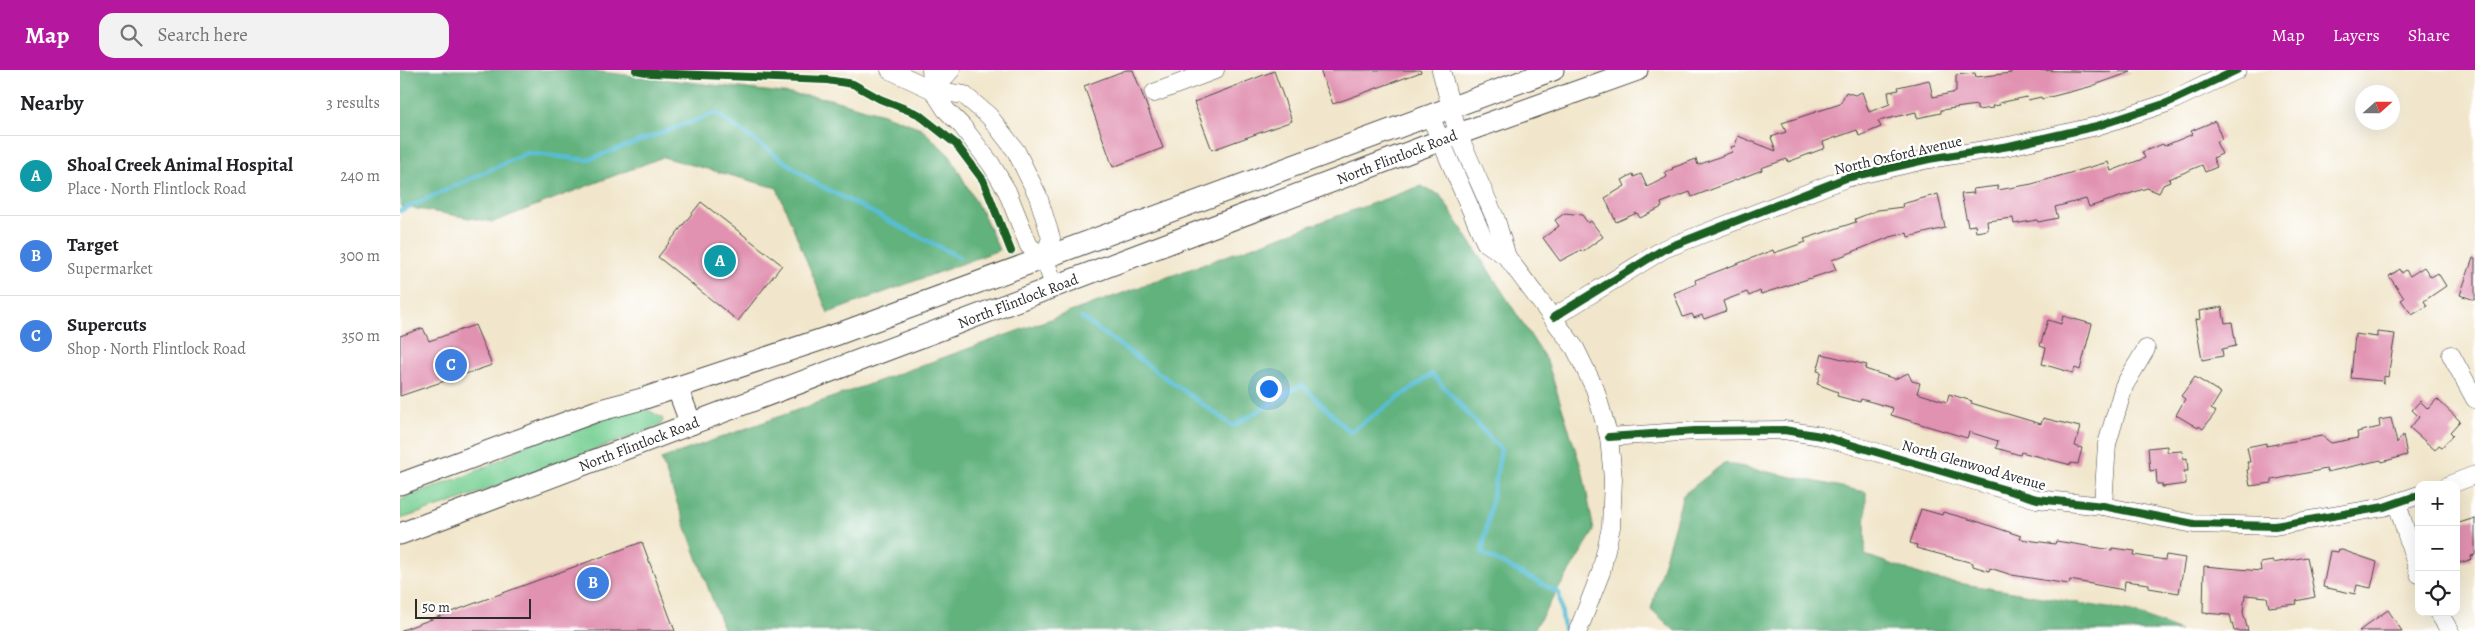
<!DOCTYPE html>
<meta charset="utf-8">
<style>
:root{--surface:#fff;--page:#f2f2f2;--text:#202124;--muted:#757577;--line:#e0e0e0;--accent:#b5179e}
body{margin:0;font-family:Alegreya,serif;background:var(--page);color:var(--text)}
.controls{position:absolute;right:15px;bottom:15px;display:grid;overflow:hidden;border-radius:10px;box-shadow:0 5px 20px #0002}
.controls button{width:45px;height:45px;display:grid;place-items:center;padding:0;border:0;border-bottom:1px solid var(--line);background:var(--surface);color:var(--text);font:25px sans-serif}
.compass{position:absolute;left:1955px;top:15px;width:45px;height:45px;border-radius:50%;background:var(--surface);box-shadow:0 5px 20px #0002;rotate:69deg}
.scale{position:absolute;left:15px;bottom:12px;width:116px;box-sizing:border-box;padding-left:5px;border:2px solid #2b2b2b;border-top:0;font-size:14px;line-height:18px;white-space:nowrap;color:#2b2b2b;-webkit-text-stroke:4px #fff;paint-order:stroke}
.you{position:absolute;left:868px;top:318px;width:18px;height:18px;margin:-12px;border:4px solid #fff;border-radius:50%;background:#1a73e8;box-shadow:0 0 0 8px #1a73e833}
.badge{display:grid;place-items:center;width:32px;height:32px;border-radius:50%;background:var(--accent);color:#fff;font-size:16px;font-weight:700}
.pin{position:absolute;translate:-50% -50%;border:2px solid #fff;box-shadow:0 1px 5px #0006}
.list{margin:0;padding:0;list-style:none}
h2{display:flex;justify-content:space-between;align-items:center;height:65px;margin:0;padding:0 20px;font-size:21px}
h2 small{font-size:16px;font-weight:400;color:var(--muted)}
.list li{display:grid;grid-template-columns:32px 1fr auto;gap:15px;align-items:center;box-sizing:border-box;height:80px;padding:0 20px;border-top:1px solid var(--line)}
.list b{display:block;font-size:19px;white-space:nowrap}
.list p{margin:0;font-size:16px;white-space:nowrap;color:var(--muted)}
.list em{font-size:16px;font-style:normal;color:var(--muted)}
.icon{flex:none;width:28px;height:28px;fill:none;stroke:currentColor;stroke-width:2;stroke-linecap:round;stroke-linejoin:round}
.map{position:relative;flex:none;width:2075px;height:561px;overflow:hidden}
header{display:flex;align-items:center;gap:30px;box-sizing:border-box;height:70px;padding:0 25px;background:var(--accent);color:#fff}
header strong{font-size:24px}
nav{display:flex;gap:28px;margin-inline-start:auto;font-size:18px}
.search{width:350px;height:45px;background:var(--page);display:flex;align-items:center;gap:12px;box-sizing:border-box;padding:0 18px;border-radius:15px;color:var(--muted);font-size:19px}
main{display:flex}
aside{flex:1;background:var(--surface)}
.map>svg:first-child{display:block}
</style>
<header>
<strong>Map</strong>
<div class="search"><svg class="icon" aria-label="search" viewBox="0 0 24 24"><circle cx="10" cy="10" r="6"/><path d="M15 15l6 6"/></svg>Search here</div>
<nav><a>Map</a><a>Layers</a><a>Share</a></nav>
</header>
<main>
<aside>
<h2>Nearby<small>3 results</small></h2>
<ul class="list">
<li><span class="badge" style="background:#0f9aa8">A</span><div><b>Shoal Creek Animal Hospital</b><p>Place · North Flintlock Road</p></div><em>240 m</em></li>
<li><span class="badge" style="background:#3f7fe0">B</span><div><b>Target</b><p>Supermarket</p></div><em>300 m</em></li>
<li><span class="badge" style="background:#3f7fe0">C</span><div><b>Supercuts</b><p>Shop · North Flintlock Road</p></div><em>350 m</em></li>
</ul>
</aside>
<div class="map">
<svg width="2075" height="561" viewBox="0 0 2075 561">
<rect width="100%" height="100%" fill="#fff"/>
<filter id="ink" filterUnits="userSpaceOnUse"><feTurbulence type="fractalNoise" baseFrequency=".02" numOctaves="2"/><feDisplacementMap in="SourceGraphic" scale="10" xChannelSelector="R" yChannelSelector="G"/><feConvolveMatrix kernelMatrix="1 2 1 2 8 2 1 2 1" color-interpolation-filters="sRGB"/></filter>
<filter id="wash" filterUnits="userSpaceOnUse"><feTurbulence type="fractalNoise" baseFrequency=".0096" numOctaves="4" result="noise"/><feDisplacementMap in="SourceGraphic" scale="20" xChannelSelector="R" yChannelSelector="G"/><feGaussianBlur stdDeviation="1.12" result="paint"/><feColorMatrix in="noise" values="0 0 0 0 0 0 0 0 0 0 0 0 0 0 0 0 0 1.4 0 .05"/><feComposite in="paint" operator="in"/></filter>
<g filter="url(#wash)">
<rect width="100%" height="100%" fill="#f1e6cb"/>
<polygon fill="#79d095" stroke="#527e60" points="235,338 250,341 262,348 263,351 259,356 50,433 0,449 0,431 8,426 65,406 108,386 127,374"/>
<g fill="#62b27e" stroke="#466e54">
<polygon points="0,0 183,0 426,28 483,44 521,58 550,86 585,148 599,180 428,243 377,118 263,87 93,152 0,136"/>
<polygon points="1021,116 1040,125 1147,291 1183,403 1194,461 1133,561 324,561 261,389"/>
<polygon points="1324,393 1466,422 1465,485 1534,509 1732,542 1780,561 1275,561 1251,539 1283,425"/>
</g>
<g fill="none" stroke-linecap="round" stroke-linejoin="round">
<g stroke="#57bdd5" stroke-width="4.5">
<polyline points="0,141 127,83 187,90 316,43 415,113 559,187"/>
<polyline points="682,248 833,356 902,315 950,362 1032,304 1101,380 1082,483 1159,523 1164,559"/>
</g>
</g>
<g id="blocks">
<g fill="#e192b1">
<polygon points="726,0 733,0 763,78 713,97 684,16"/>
<polygon points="920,0 1020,0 1021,2 933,34"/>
<polygon points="1610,0 1731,2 1689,17 1642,29 1641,27 1628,30 1627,27 1599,33 1600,35 1592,36 1593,38 1577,40 1577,35 1541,40 1541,43 1517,48 1516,42 1478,51 1481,57 1459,66 1457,60 1423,72 1425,78 1388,92 1387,89 1361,98 1362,100 1292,127 1290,122 1261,133 1262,137 1240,148 1237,143 1216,152 1205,128 1225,116 1222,110 1233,104 1234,107 1241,104 1247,117 1267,107 1265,102 1273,99 1272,98 1296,89 1298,95 1332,82 1331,77 1335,76 1338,66 1376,81 1371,67 1386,62 1382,53 1440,34 1446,22 1455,25 1462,22 1469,42 1490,34 1488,22 1499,20 1498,17 1529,10 1533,27 1556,22 1556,5 1575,3 1576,7 1611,3"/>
<polygon points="874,1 892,51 812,80 794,32"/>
<polygon points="1815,51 1822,69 1816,72 1822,84 1813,88 1817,97 1805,102 1802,95 1769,109 1770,112 1763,115 1759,123 1747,118 1689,137 1686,129 1655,137 1658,148 1638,152 1637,150 1614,154 1613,148 1587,151 1588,160 1576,162 1575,155 1568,156 1561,124 1574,123 1573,119 1598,116 1598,120 1632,114 1708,92 1711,101 1745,88 1742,82 1763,74 1764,76 1793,64 1791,61"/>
<polygon points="1538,124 1545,158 1508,167 1507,163 1490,167 1432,190 1436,200 1361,224 1360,221 1349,226 1347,222 1323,231 1326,241 1304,249 1302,245 1294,248 1292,244 1283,247 1274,223 1296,214 1295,210 1373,180 1374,183 1406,172 1404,169 1456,152 1455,149 1478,140 1503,137 1502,134"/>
<polygon points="301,132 382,195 338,251 258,187"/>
<polygon points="1165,143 1182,145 1188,153 1191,151 1203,167 1182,182 1181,180 1160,191 1143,168 1159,156 1155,150"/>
<polygon points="2073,188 2075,189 2075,230 2060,225"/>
<polygon points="2024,197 2031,207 2038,203 2046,216 2024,231 2027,236 2012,245 2001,230 2004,228 1989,206 2000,199 2002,203 2006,200 2010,206"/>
<polygon points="1822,237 1825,253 1832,252 1836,276 1822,279 1823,286 1802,290 1795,250 1800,249 1799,241"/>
<polygon points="1663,246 1692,254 1680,300 1675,298 1673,303 1642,294 1646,278 1640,276 1648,250 1661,254"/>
<polygon points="75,255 92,295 0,326 0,266 23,258 29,271"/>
<polygon points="1977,262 1995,264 1988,307 1984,306 1984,314 1981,311 1951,308 1955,264 1977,267"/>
<polygon points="1422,284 1467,295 1465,299 1495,309 1508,303 1512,311 1520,313 1517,323 1547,332 1549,324 1572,331 1571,333 1641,354 1643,348 1680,357 1675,376 1682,378 1678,394 1671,393 1671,395 1621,382 1620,385 1596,378 1598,371 1569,362 1567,368 1491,345 1493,338 1461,329 1460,332 1437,326 1438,322 1417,314 1421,302 1417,301"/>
<polygon points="1795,307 1821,323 1811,339 1816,342 1803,359 1799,356 1798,358 1776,345 1785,329 1781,326"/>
<polygon points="2037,329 2060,351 2050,362 2053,365 2042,377 2039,375 2035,380 2010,358 2019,347 2012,340 2020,331 2028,339"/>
<polygon points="1991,348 1997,373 2003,365 2007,385 1982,392 1981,390 1927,402 1926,399 1872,410 1872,413 1850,416 1847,400 1849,399 1847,392 1850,392 1847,377 1866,373 1866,376 1922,366 1931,373 1958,368 1957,362 1980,357 1979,350"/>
<polygon points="1767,376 1767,382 1782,381 1783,389 1787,388 1788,401 1784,401 1786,414 1762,417 1762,414 1757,414 1756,400 1750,401 1748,378"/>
<polygon points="1521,439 1542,445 1543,442 1576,451 1621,466 1620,469 1655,474 1656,471 1712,480 1712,478 1735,481 1734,485 1765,490 1766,485 1785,488 1779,523 1749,518 1749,514 1725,511 1724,520 1670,510 1669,514 1649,511 1612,505 1590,498 1589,501 1573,496 1573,493 1516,478 1517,475 1510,473"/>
<polygon points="2075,448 2075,485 2071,486 2072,489 2060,493 2059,490 2056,491 2056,454"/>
<polygon points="242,472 275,561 2,561 2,560"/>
<polygon points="1939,479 1977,492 1971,518 1957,515 1955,524 1923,517 1930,481 1938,482"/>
<polygon points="1907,487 1915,527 1896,531 1897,534 1869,537 1867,527 1845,525 1843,542 1848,561 1834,561 1830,545 1803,543 1804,496 1861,501 1860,493 1873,491 1873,493"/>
<polygon points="1988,540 2002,561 1959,561 1971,552"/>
</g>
</g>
</g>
<g filter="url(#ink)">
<use href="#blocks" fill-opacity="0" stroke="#494743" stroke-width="1"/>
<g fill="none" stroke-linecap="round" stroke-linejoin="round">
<g stroke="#494743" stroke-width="19">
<g id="minor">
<polyline points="490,0 533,20 564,25 589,46 616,81 638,126 651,168 644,187"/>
<polyline points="531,0 533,20 546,40 562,56 591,94 607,121 629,176 644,187 655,218"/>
<polyline points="1041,0 1058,64 1096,150 1107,187"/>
<polyline points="533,20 551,0"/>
<polyline points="754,23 815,0"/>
<polyline points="1030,46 1085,172 1107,187 1175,278 1195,319 1209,367 1213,409 1211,457 1201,502 1178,561"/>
<polyline points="1154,247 1264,179 1446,108 1529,89 1609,76 1697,56 1767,33 1837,0"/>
<polyline points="2051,285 2075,329"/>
<polyline points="1209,367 1295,361 1384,360 1421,366 1637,429 1703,436 1794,454 1875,456 1984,437 2019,425"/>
<polyline points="2049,415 2075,405"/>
<polyline points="1997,433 2019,504"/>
<polyline points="1703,436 1707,374 1724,316 1746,279"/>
<polyline points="2038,542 2050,561"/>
</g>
</g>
<g stroke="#494743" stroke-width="23">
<g id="major">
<polyline points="277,317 291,354"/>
<polyline points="0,414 197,341 242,329 438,264 1153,0"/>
<polyline points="0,464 1039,71 1237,0"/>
</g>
</g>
<use href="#minor" stroke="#fff" stroke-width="18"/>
<use href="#major" stroke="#fff" stroke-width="21"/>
<g stroke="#fff" stroke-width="11">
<g id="cycleway">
<polyline points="236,0 251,3 427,10 453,14 480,29 518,44 556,74 583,110 611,181"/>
<polyline points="1154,247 1264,179 1446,108 1529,89 1609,76 1697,56 1767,33 1837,0"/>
<polyline points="1209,367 1295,361 1384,360 1421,366 1637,429 1703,436 1794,454 1875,456 1984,437 2019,425"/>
</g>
</g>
<use href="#cycleway" stroke="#1b5e20" stroke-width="8"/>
</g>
</g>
<g text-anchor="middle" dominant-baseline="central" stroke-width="4.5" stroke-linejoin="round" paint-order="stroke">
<g font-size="15" fill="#2b2b2b" stroke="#fff">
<text transform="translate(1498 85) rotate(-13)">North Oxford Avenue</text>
<text transform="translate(997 87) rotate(-21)">North Flintlock Road</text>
<text transform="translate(618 231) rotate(-21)">North Flintlock Road</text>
<text transform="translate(239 374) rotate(-21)">North Flintlock Road</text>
<text transform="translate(1574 395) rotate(16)">North Glenwood Avenue</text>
</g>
</g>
</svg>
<div class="controls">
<button>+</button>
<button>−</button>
<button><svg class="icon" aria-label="locate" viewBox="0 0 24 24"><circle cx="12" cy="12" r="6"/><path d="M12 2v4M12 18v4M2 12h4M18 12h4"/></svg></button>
</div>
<svg class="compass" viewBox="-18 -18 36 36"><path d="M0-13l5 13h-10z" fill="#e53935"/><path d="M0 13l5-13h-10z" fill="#757577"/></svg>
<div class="scale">50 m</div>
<div class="you"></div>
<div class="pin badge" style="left:320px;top:191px;background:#0f9aa8">A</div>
<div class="pin badge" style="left:193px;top:513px;background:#3f7fe0">B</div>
<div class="pin badge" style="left:51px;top:295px;background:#3f7fe0">C</div>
</div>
</main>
